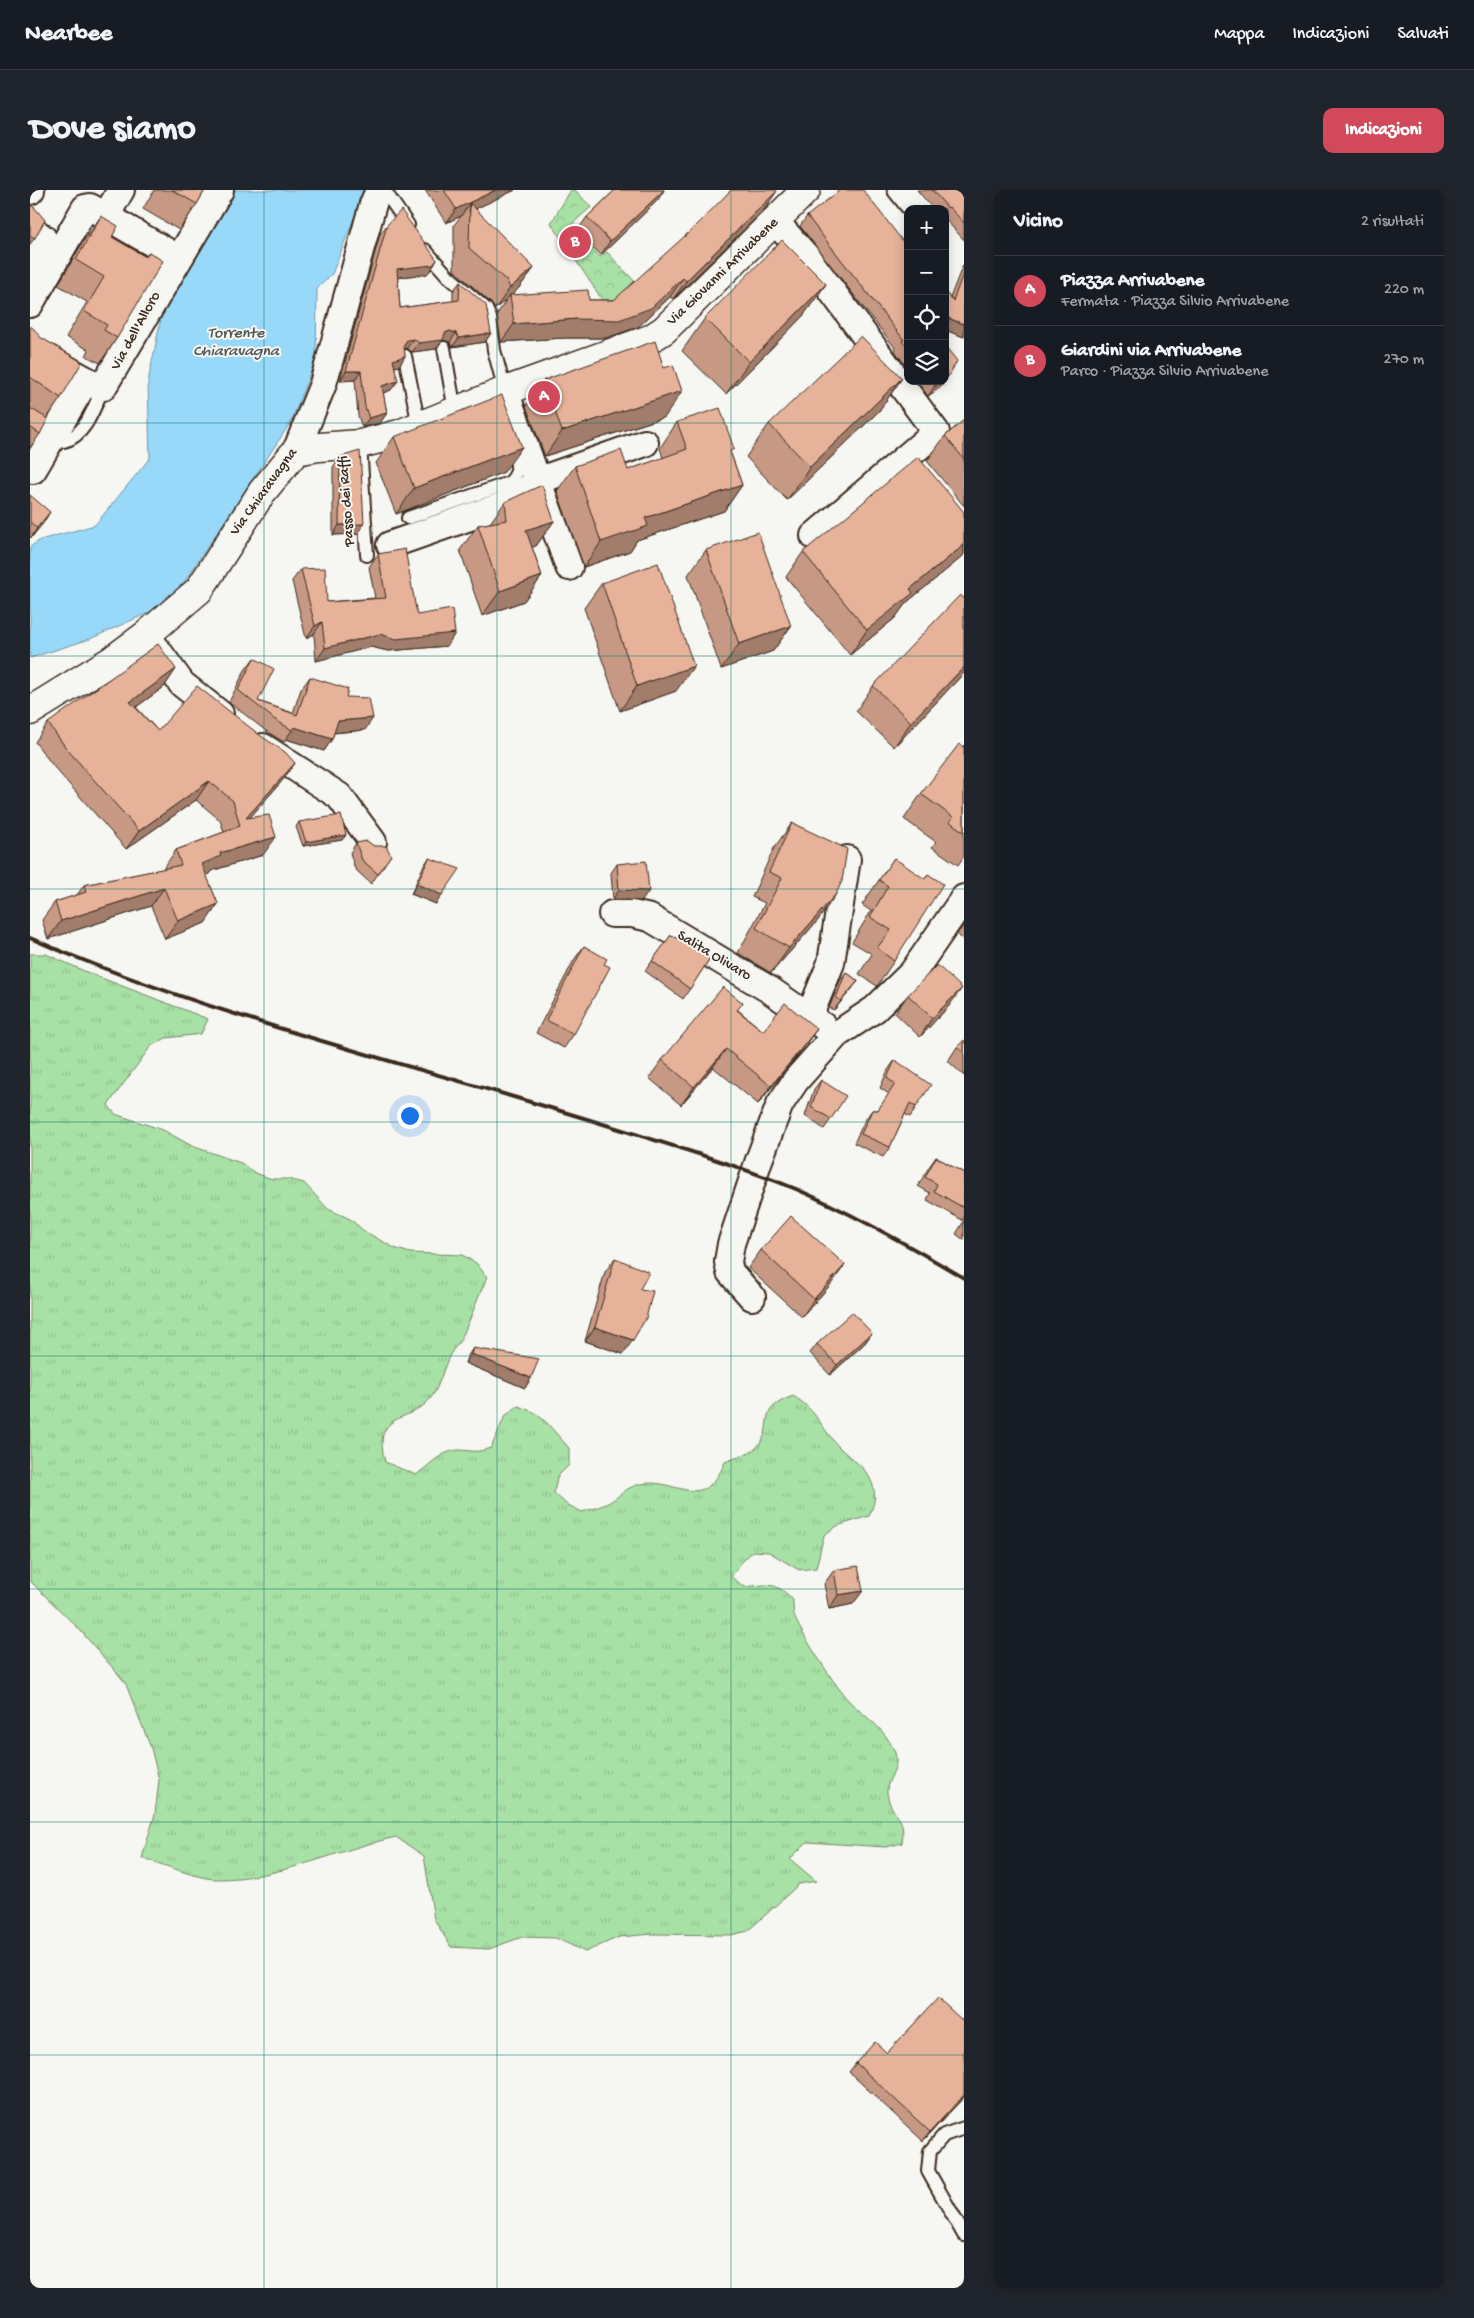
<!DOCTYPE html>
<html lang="it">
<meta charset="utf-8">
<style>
:root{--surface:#171b24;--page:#20242c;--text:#f1f3f6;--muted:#9ea1a6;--line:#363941;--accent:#d1495b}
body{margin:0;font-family:"Gochi Hand",sans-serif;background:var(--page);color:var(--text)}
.controls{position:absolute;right:15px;top:15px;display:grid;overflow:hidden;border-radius:10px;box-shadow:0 2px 12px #0003}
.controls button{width:45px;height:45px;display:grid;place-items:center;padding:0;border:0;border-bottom:1px solid var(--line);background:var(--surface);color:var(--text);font:25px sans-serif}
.you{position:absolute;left:379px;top:925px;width:18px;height:18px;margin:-12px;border:4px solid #fff;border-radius:50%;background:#1a73e8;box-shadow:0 0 0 8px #1a73e833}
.badge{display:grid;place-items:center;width:32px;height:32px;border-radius:50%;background:var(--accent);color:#fff;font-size:16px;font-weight:700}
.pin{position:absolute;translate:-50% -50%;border:2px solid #fff;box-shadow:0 1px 5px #0006}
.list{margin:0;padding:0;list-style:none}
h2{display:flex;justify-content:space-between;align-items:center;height:65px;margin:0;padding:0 20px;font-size:21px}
h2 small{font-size:16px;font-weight:400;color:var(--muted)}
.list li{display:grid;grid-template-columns:32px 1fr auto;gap:15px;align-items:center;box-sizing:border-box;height:70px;padding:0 20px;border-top:1px solid var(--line)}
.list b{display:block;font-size:19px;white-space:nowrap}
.list p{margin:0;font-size:16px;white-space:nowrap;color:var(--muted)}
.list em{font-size:16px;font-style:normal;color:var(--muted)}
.icon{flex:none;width:28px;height:28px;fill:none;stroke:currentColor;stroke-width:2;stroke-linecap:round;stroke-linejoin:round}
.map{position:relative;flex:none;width:934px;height:2098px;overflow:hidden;border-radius:10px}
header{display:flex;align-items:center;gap:30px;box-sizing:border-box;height:70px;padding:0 25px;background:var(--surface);border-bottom:1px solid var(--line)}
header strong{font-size:24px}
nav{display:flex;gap:28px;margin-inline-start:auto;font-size:18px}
.intro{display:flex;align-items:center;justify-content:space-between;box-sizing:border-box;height:120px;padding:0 30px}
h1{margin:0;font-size:35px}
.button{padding:12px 22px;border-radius:10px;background:var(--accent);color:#fff;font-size:18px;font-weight:700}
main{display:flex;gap:30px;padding:0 30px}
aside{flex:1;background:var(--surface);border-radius:10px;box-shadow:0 2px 12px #0003}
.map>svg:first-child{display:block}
</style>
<header>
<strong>Nearbee</strong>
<nav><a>Mappa</a><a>Indicazioni</a><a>Salvati</a></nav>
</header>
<div class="intro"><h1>Dove siamo</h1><a class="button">Indicazioni</a></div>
<main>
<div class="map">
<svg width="934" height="2098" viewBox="0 0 934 2098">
<defs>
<pattern id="grass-tufts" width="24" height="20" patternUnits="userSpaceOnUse" patternTransform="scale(1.25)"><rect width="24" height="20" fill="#a8e1a6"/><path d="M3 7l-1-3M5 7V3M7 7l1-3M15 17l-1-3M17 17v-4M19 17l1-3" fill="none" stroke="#92c18e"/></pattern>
<pattern id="park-crowns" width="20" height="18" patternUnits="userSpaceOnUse" patternTransform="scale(1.25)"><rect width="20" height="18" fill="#a8e1a6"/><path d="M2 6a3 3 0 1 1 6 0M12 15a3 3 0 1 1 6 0" fill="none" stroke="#92c18e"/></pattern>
</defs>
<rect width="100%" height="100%" fill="#f6f6f2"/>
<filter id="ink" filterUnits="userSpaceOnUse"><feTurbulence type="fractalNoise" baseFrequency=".02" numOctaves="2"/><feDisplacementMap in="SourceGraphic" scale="10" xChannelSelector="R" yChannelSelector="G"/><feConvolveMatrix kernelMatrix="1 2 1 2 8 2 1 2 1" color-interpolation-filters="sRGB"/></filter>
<g filter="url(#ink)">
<path fill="url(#grass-tufts)" stroke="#728662" d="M0,764h16l45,20 117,45 -7,15 -35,4 -15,8 -43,59 7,9 48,16 29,16 49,17 14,10 17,6h16l16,4 24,26 22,10 14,12 30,17 16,5 52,2 14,8 11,14c-9,20 -16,41 -25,60 -3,6 -8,11 -11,16 -8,14 -11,34 -21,46 -20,25 -59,11 -45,63l31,13c14,-10 26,-25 44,-25 15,1 15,3 31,-2l14,-32 13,-10 16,6 13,11 22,25v17l-12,12 -3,16 12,11 16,8c9,-3 18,-5 26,-9 10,-5 17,-15 29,-18 38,-11 65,32 88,-23 9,-4 26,-8 32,-15 20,-21 -5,-36 36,-51 24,14 28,32 46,51 11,12 27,19 33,36 5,12 2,22 -3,33l-32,10 -13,9 -8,33 -17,2 -30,-18 -16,-1 -12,12 -10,14 14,10c24,-3 31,-5 48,13 0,4 0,10 1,15 2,11 46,78 55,86 16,16 34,26 44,47 11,22 -11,31 -5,50 6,22 18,16 14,45l-16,4 -79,-5 -17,17 26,22 -17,3 -51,47 -17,4 -78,-1 -34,3 -34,15 -29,-14 -34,-1 -33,12 -38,-2 -17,-28 -10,-63 -28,-19c-60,13 -118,43 -181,42 -16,0 -56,-16 -73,-21l13,-44 4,-34 -8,-32 -26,-66 -46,-53 -49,-48z"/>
<polygon fill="url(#park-crowns)" stroke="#728662" points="541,0 545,0 561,17 541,35 570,67 577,62 608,95 579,120 521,33"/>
<polygon fill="#98d9fa" stroke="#7393a2" points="205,0 335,0 302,84 287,99 286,168 261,232 140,413 60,449 0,468 0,357 10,350 65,335 120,268 118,192 132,123"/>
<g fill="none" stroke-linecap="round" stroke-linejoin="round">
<g stroke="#3b2a1e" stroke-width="16">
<g id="service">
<polyline points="354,0 378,35"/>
<polyline points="395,60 418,86 456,119 460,128 464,160 475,201"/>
<polyline points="414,158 425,221"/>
<polyline points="375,166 389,236"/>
<path d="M34,251c22,-5 31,-36 39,-54"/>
<polyline points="330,254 337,365"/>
<path d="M378,328l101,-35c15,-14 6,-23 0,-39"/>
<polyline points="934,1938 914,1945 900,1961 898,1981 934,2045"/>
</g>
</g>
<g stroke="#3b2a1e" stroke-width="30">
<g id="minor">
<polyline points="842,0 846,12 878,52"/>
<polyline points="0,1 1,0"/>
<polyline points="76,26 91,0"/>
<polyline points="745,31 776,66 906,242 784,346"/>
<polyline points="0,38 13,48 16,54 0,80"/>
<polyline points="0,114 55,18 60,17 148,68"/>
<polyline points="0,159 67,196 73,197 190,0"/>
<polyline points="475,201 539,377"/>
<polyline points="266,261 293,194 343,14 349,0"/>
<polyline points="3,280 56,190"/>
<polyline points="360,355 471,316 489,306 507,291 615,253"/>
<polyline points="123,454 152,494 190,524"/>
<polyline points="233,557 309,606 343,652"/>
<polyline points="582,724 602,724 620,728 740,800 779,827"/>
<polyline points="793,836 779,827 801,773 817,669"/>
<polyline points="722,1107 700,1082 698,1072 701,1054 729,970 750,914 766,890 806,845 845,819 883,782 934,708"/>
</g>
</g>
<g stroke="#3b2a1e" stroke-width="31">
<polyline id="tertiary" points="0,521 81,471 116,445 169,400 232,302 266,261 289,257 330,254 369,244 475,201 620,149 634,140 776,0"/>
</g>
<use href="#service" stroke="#f6f6f2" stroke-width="12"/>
<use href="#minor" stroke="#f6f6f2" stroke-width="26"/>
<use href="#tertiary" stroke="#f6f6f2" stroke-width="28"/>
<path stroke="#3b2a1e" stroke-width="4" d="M0,748c188,82 390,128 586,190 60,19 121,37 180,61 58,25 114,57 168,89"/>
</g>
<g fill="#c79984" stroke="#3b2a1e">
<polygon points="124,0 175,0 167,14 149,40 113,19"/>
<polygon points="395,0 485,0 445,19 504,78 488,99 481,105 559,110 584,110 734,20 643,109 640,107 608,137 576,148 534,148 471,152 467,124 477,109 465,119 461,113 424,80 424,35 431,26 416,33"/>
<polygon points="583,0 634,0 627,11 571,65 547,41 557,27 584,1"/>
<polygon points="887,0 934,0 934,50 915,29 915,19 903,19"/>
<polygon points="0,15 5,48 0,54"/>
<polygon points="71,26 82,47 116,67 119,62 87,148 70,173 56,166 59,160 36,147 57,112 28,95 53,52"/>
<polygon points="777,26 878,58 878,179 865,161 866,159 770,36"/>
<polygon points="357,35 407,70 401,80 397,84 368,87 370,118 423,111 423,101 430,92 461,143 455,152 422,157 420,152 413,150 406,159 382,162 377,158 374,159 375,166 369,176 365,177 361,200 353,203 357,223 350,233 332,237 328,226 325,190 310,191 350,44"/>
<polygon points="934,75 934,147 915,140 915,102 920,108 932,77"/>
<polygon points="796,94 773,126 696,204 652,161 675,128"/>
<polygon points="0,136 31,208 17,228 10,244 0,258"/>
<polygon points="634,178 635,227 515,266 496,216 514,190"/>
<polygon points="872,188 849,221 757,310 716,267 739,234"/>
<polygon points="887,191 915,191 911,197 898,206"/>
<polygon points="934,230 934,316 897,271 915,246"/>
<polygon points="647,232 701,264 712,295 694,321 607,350 600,361 554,377 527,301 545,276 598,280 633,268 630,258"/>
<polygon points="364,247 474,282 366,324 346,273"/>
<polygon points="310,267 334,334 328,344 303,345 303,277"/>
<polygon points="0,305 14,332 1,348 0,347"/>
<polygon points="475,312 524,331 506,356 502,357 512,386 494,411 452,426 430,360 448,335 460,333"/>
<polygon points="934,322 934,364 932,367 876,413 865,428 820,465 756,387 773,362"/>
<polygon points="676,360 761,436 743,461 691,479 658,385"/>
<polygon points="348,364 387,425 425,443 417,456 358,461 341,457 286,471 284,444 276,448 262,391 271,379 297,412 345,408 339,377"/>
<polygon points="572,393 646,501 590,521 554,418"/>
<polygon points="934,408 934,483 864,557 826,521 843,496"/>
<polygon points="224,468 228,511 263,523 271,499 280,487 316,507 335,540 304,543 302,549 294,561 256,549 254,552 236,541 199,512 215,480"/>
<polygon points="146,479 134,497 106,517 128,541 265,573 252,591 220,627 233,665 181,681 178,685 176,685 188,714 175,733 135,749 121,716 18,749 12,730 25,712 47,705 54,695 133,679 146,660 194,642 190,630 166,610 96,659 24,577 5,552 18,533"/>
<polygon points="934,555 934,666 928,675 902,657 906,652 874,629 891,604"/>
<polygon points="269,632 316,645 312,650 273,656 266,637"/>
<polygon points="762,633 789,729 741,783 708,763 735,713 722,707 744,658"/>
<polygon points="326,653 344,656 361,665 341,694 325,679 320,663"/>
<polygon points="399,668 406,714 381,704 393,677"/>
<polygon points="864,668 864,771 847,796 829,784 842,764 822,752 841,721 832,715"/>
<polygon points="587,674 612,711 583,709 581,683"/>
<polygon points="934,735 934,751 927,744"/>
<polygon points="641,745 680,768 653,809 615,781"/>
<polygon points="554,756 574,774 544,844 534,858 506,843 544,770"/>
<polygon points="816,782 828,791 804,820 799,818 810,791"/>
<polygon points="878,805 919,816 890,847 865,823"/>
<polygon points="708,820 733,841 774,857 728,914 683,877 651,915 619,888 632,870"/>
<polygon points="934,850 934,886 918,871 927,857"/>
<polygon points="865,870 886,917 880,927 875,924 860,957 853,967 824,953 835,930 842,920 848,920 859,904 850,898 858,880"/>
<polygon points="791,890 801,929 794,939 775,926 784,899"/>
<polygon points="906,967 934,983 934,1031 897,1010 900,1003 888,996 899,977"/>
<polygon points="934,1031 934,1050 926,1044"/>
<polygon points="731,1060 802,1093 772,1127 718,1078"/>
<polygon points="585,1068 610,1099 593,1164 555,1151 575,1082"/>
<polygon points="842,1143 835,1153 800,1185 780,1163 787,1154"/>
<polygon points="443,1158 501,1188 495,1198 435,1173 437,1167"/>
<polygon points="804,1380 823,1414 799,1419 794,1394"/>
<polygon points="826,1873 934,1907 893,1951 819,1882"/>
</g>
<g fill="#a27d6c" stroke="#3b2a1e">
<polygon points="466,0 485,0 439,22 440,13 431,26 416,33 426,19"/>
<polygon points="634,0 627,11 571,65 580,51"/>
<polygon points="747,1 734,20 643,109 656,91"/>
<polygon points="407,70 401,80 397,84 361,88 367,79"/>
<polygon points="504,78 488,99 480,107 480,105 477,109 465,119 480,98"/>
<polygon points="653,88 640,107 608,137 576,148 534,148 471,152 484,134 546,129"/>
<polygon points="796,94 773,126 696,204 719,172"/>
<polygon points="915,127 934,134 934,147 915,140"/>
<polygon points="420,141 426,143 420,152 413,150 406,159 382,162 389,153"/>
<polygon points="461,143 455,152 422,157 429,148"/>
<polygon points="384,149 377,158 370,160 377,150"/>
<polygon points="375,166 369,176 356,179 363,170"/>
<polygon points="316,181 331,181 325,190 310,191"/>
<polygon points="872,188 849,221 757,310 780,277"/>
<polygon points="368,191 361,200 346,206 352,196"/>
<polygon points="912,191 915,191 911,197 898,206 905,196"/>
<polygon points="652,201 635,227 515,266 532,241"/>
<polygon points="357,223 350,233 332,237 339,228"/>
<polygon points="492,257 474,282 366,324 384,298"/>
<polygon points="712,295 694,321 607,350 600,361 554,377 571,352 615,328"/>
<polygon points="20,322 14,332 1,348 7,338"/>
<polygon points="524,331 506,356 478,365 496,340"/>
<polygon points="334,334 328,344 303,345 309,335"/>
<polygon points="934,355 934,364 932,367 876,413 865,428 820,465 837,440 880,399"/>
<polygon points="512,386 494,411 452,426 470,401"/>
<polygon points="292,432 284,444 276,448 285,436"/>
<polygon points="761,436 743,461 691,479 709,454"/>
<polygon points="425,443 417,456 358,461 341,457 286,471 295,458 350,444"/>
<polygon points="664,476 646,501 590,521 607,496"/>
<polygon points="934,477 934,483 864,557 881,532"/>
<polygon points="146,479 134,497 88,530 100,512"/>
<polygon points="343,528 335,540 300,543 308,531"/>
<polygon points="264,537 302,549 294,561 256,549"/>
<polygon points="265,573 252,591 204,646 216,628"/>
<polygon points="179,591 166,610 96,659 109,641"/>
<polygon points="316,645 312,650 273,656 276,652"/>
<polygon points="246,647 233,665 181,681 178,685 159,692 172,674 190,663"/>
<polygon points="387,694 412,705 406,714 381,704"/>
<polygon points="134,698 121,716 18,749 31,731"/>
<polygon points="589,700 619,701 612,711 583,709"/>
<polygon points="806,704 789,729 741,783 759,758"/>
<polygon points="188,714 175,733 135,749 148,731"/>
<polygon points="828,791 821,800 804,820 811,811"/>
<polygon points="932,798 919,816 890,847 902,828"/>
<polygon points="787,839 774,857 728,914 741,896"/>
<polygon points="696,859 683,877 651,915 664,897"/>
<polygon points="815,1075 802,1093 772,1127 784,1109"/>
<polygon points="565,1137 603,1150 593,1164 555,1151"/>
<polygon points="842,1143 835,1153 800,1185 807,1175"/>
<polygon points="441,1164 501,1188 495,1198 435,1173"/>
<polygon points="833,1401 823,1414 799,1419 808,1405"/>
<polygon points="934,1905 934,1907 893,1951 900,1942"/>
</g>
<g fill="#e7b29a" stroke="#3b2a1e">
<polygon points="142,0 175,0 167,14"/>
<polygon points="414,0 466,0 426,19"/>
<polygon points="585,0 634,0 580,51 557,27"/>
<polygon points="701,0 745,0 747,1 656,91 653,88 621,118 589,130 546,129 484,134 480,105 558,100 559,110 584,110 666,36"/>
<polygon points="810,0 833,0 878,58 878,158 872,151 874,150 777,26"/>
<polygon points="902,0 934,0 934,33 919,17 918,18"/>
<polygon points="440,13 504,78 480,98 477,91 439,58"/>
<polygon points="0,15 4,17 15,30 5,48 0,45"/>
<polygon points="371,20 407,70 403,75 367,79 370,118 429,110 430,92 456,115 461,143 429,148 426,143 420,141 415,143 413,150 389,153 384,149 377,150 374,155 375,166 363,170 368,191 352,196 357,223 339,228 335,217 331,181 316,181 357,35"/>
<polygon points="71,26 88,36 82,47 116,67 119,62 133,71 87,148 74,140 77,135 54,121 74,87 46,70"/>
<polygon points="752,50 796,94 719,172 675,128"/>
<polygon points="934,81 934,134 915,127 915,102 923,111"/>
<polygon points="0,136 4,139 10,147 52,172 31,208 0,187"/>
<polygon points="831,146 872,188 780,277 739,234"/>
<polygon points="625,151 634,178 643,175 652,201 532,241 514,190"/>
<polygon points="915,156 927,171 918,187 915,189"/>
<polygon points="902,191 912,191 905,196"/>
<polygon points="472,205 492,257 384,298 364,247"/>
<polygon points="0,218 18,229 10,244 0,237"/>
<polygon points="690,218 704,259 700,261 712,295 615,328 618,336 571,352 545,276 591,260 598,280 657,259 647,232"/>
<polygon points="934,230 934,269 915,246"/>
<polygon points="330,261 334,334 309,335 310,267"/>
<polygon points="888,267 934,322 934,355 880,399 883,403 837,440 773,362"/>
<polygon points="512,295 524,331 496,340 512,386 470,401 448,335 477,330 475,312"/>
<polygon points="0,305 20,322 7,338 0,332"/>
<polygon points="728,342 761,436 709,454 676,360"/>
<polygon points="375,359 387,425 422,419 425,443 366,449 350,444 295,458 292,432 285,436 271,379 295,378 297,412 356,408 348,364"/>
<polygon points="628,373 664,476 607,496 572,393"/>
<polygon points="930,405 934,408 934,477 881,532 843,496"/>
<polygon points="128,454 146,479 100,512 128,541 167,496 231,546 255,562 265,573 216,628 239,625 246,647 190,663 191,666 172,674 188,714 148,731 134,698 31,731 25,712 56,702 54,695 151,675 146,660 210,636 203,611 179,591 109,641 36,558 18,533"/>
<polygon points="224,468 244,479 228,511 267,525 280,487 318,499 316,507 339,508 343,528 308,531 302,549 264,537 262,540 244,529 208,500"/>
<polygon points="929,554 933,557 934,555 934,642 920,632 923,627 891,604"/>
<polygon points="311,625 316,645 276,652 269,632"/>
<polygon points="762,633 817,659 812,691 806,704 759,758 726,738 752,688 739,682"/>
<polygon points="337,651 344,656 356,656 361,665 348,684 332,670 326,653"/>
<polygon points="399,668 430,679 412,705 387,694"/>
<polygon points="864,668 895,689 898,684 913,694 864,771 847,758 861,740 840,727 858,696 849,690"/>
<polygon points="616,671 619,701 589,700 587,674"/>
<polygon points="641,745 680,768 660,799 622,771"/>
<polygon points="554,756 577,769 574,774 580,777 544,844 516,830"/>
<polygon points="907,775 932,798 902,828 878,805"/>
<polygon points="816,782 828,791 811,811 806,808"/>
<polygon points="693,797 713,813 707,820 733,841 755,813 787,839 741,896 696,859 664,897 632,870"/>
<polygon points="934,850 934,863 927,857"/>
<polygon points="865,870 901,895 886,917 880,913 860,957 831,944 842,920 848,920 865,894 857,888"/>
<polygon points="791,890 816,906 801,929 781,917"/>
<polygon points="906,967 934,983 934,1018 904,1001 907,994 895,987"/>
<polygon points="761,1026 815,1075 784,1109 731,1060"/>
<polygon points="585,1068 619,1082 610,1099 623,1101 616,1128 603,1150 565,1137"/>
<polygon points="822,1122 842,1143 807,1175 787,1154"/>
<polygon points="443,1158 509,1169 501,1188 441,1164"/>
<polygon points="828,1376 833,1401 808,1405 804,1380"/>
<polygon points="908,1808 934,1832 934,1905 900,1942 826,1873 845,1852 857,1863"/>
</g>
</g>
<path fill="none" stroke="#0f766e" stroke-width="1" stroke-opacity="0.55" d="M234,0v2098M467,0v2098M701,0v2098M0,233h934M0,466h934M0,699h934M0,932h934M0,1166h934M0,1399h934M0,1632h934M0,1865h934"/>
<g text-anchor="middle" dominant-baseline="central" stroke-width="4" stroke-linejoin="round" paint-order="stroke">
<g font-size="15" fill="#3b2a1e" stroke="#f6f6f2">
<text transform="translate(693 82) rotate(-44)">Via Giovanni Arrivabene</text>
<text transform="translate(106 141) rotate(-61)">Via dell'Alloro</text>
<text transform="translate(234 302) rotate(-54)">Via Chiaravagna</text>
<text transform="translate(317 311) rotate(-94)">Passo dei Raffi</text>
<text transform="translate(684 766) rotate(31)">Salita Olivaro</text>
</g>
<g font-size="16" font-style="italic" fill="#525655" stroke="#f6f6f2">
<text x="206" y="144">Torrente<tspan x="206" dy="18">Chiaravagna</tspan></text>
</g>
</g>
</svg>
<div class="controls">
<button>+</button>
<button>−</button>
<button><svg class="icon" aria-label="locate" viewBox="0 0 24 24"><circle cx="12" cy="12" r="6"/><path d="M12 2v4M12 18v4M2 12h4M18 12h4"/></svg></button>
<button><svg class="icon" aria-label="layers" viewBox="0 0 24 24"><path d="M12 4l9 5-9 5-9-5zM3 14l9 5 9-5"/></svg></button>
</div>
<div class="you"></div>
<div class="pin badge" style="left:514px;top:207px">A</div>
<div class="pin badge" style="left:545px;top:52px">B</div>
</div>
<aside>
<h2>Vicino<small>2 risultati</small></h2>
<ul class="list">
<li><span class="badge">A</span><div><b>Piazza Arrivabene</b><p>Fermata · Piazza Silvio Arrivabene</p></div><em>220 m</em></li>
<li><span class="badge">B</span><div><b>Giardini via Arrivabene</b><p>Parco · Piazza Silvio Arrivabene</p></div><em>270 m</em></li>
</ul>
</aside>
</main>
